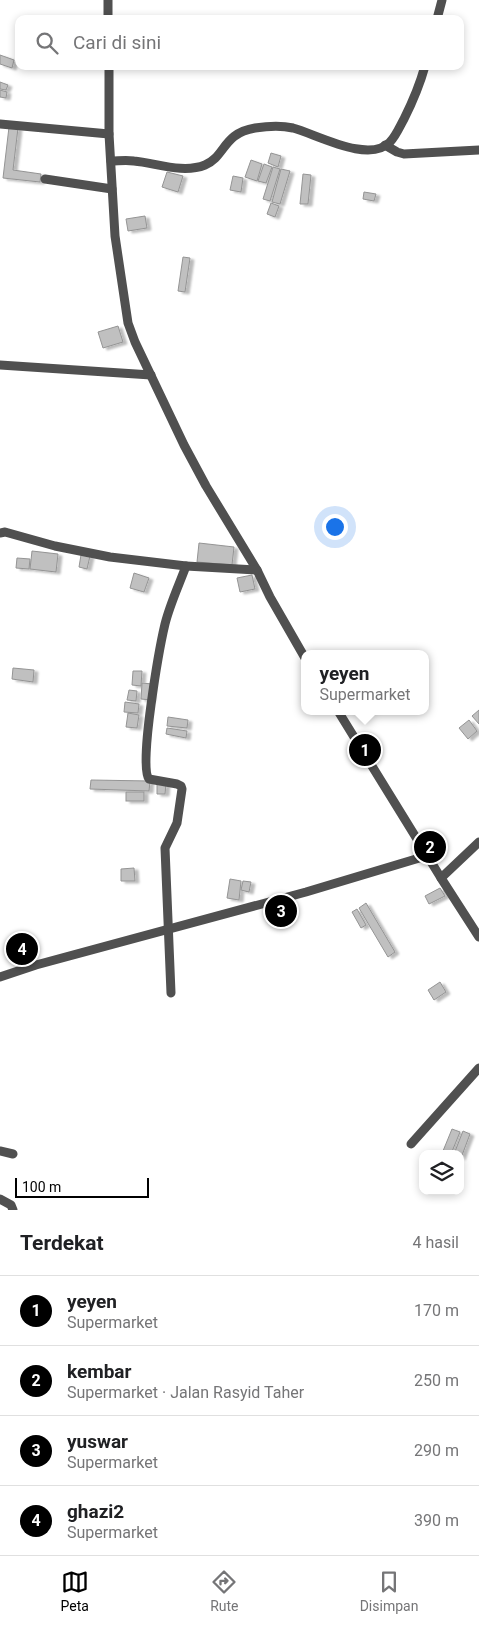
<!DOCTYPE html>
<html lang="id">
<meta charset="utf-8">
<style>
:root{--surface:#fff;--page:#f2f2f2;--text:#202124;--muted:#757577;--line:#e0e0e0;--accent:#000}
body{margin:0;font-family:Roboto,sans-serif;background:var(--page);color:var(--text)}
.controls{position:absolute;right:15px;bottom:15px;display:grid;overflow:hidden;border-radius:10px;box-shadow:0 2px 8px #0003}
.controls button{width:45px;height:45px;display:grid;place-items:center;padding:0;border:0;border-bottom:1px solid var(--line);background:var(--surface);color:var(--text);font:25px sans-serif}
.scale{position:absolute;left:15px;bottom:12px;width:134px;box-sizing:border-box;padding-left:5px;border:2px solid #000;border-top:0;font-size:14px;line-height:18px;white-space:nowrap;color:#000;-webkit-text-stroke:4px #fff;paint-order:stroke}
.you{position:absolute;left:334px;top:526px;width:18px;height:18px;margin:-12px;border:4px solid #fff;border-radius:50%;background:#1a73e8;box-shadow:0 0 0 8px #1a73e833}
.badge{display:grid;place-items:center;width:32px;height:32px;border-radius:50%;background:var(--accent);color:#fff;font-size:16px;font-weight:700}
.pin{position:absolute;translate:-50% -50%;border:2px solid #fff;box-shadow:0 1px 5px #0006}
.popup{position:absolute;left:301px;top:650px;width:128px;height:65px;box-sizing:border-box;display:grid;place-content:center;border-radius:10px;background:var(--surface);filter:drop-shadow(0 1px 4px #0005);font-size:16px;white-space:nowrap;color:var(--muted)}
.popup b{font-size:19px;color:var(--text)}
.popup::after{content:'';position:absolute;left:50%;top:100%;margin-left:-10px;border:10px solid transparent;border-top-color:var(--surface)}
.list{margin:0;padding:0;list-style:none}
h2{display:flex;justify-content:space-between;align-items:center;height:65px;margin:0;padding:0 20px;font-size:21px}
h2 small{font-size:16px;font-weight:400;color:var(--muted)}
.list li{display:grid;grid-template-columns:32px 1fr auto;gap:15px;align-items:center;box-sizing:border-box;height:70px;padding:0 20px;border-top:1px solid var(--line)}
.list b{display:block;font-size:19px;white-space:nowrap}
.list p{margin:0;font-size:16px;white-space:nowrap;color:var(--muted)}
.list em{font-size:16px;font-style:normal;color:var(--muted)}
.icon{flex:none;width:28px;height:28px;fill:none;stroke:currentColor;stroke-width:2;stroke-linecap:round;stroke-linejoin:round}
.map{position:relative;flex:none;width:479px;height:1210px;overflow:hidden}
.search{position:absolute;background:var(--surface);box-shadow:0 2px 8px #0003;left:15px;right:15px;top:15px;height:55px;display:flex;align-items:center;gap:12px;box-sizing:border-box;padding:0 18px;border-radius:10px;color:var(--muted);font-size:19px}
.sheet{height:345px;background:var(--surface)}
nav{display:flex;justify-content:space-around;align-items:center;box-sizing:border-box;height:70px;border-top:1px solid var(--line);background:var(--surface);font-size:14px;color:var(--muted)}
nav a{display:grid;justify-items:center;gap:2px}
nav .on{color:var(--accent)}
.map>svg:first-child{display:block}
</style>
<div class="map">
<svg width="479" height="1210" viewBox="0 0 479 1210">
<defs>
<filter id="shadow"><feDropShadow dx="4" dy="2" stdDeviation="1" flood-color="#0004"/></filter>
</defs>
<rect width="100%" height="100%" fill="#fff"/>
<g fill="#c0c0c0" stroke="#949494" filter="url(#shadow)">
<polygon points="0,55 14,60 12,68 0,64"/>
<polygon points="0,82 8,85 6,90 0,89"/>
<polygon points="0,90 7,92 6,98 0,97"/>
<polygon points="9,127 18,128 13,170 41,174 40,182 3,178"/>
<polygon points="271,153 281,156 278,167 268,163"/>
<polygon points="251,160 262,164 257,181 245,177"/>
<polygon points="264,164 272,167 266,183 258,181"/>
<polygon points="273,167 280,169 270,201 263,199"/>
<polygon points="281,169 290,171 280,204 272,202"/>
<polygon points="167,172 183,176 178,192 162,187"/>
<polygon points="303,174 311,175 308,204 300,204"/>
<polygon points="233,176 243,178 241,192 230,190"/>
<polygon points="364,192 376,194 374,201 363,199"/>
<polygon points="271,203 279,206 275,217 267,214"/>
<polygon points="145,216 147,228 128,231 126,219"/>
<polygon points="183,257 190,258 185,292 178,291"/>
<polygon points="118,326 123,342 103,348 98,332"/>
<polygon points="199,543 234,547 232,565 197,562"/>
<polygon points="32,551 58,554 56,572 30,569"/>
<polygon points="81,555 90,556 87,569 79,567"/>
<polygon points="17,558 30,559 29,569 16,568"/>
<polygon points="134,573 149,578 144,592 130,588"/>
<polygon points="252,575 255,589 240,592 237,578"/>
<polygon points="13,668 34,670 33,682 12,679"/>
<polygon points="133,671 142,671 141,686 132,685"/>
<polygon points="142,683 152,684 151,700 141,699"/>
<polygon points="129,690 137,691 136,701 127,700"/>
<polygon points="125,702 139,704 138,713 124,712"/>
<polygon points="479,710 479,724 472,716"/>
<polygon points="128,713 139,715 137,728 126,727"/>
<polygon points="168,717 188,720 187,728 167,726"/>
<polygon points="469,720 477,731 468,739 459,728"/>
<polygon points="167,728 187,731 186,738 166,734"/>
<polygon points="91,780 150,781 149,791 90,789"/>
<polygon points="157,784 166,784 165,794 157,794"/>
<rect x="126" y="792" width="18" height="9"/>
<polygon points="134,868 135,881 121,881 121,869"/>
<polygon points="230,879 241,881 239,900 227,898"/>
<polygon points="243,881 251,882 249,892 241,890"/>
<polygon points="440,888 445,896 429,904 425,896"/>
<polygon points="366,903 395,952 388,957 359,908"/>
<polygon points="357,909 366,925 361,928 352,912"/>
<polygon points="440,982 446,992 434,1000 428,990"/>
<polygon points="452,1129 460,1132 451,1154 443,1151"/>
<polygon points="463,1131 470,1134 461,1158 460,1154 454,1154"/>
</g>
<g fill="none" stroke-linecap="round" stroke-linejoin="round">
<g stroke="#505050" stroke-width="9">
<polyline points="108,19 108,0"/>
<polyline points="437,19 442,0"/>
<polyline points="109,66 109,134 115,236 128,323 135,342 184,445 206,486 257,570 270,597 305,658"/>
<polyline points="0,124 109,134"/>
<polyline points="385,145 397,152 404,154 479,150"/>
<path d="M111,161c7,0 15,-1 23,0 22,2 49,13 71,4 20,-8 18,-32 50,-37 13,-2 25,-3 38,0 23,6 76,36 97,14 6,-6 10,-16 14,-23 8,-16 16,-35 21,-53"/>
<polyline points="45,179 112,189"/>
<polyline points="0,365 151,375"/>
<polyline points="0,533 5,532 55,546 110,557 186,566"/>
<polyline points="338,711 441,878 479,842"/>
<polyline points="441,878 479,937"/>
<polyline points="0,977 36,965 306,892 426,856"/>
<path d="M171,993l-6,-145 12,-25 5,-34 -1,-3 -4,-2 -28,-5c-11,-12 11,-134 16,-155 5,-20 14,-39 21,-58l71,4"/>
<polyline points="411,1144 479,1068"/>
<polyline points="0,1151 13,1154"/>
<polyline points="0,1199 11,1205 13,1210"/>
</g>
</g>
</svg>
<div class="controls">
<button><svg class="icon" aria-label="layers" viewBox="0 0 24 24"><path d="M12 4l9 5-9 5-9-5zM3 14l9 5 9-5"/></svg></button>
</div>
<div class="scale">100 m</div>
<div class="you"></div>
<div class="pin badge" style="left:365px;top:750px">1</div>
<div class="popup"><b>yeyen</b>Supermarket</div>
<div class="pin badge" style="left:430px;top:847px">2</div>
<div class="pin badge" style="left:281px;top:911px">3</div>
<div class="pin badge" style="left:22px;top:949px">4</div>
<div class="search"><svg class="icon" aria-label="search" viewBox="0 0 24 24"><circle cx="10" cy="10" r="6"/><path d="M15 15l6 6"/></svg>Cari di sini</div>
</div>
<section class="sheet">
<h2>Terdekat<small>4 hasil</small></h2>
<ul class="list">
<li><span class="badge">1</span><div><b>yeyen</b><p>Supermarket</p></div><em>170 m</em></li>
<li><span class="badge">2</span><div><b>kembar</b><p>Supermarket · Jalan Rasyid Taher</p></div><em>250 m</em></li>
<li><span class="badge">3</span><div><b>yuswar</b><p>Supermarket</p></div><em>290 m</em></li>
<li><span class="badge">4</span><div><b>ghazi2</b><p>Supermarket</p></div><em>390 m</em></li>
</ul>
</section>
<nav>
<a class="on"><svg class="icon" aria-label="map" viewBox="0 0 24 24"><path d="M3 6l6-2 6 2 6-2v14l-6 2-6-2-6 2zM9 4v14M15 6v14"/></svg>Peta</a>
<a><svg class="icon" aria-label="directions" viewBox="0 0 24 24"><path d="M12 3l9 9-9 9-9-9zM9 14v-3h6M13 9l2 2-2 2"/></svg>Rute</a>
<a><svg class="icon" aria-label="saved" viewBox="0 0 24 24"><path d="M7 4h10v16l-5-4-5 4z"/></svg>Disimpan</a>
</nav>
